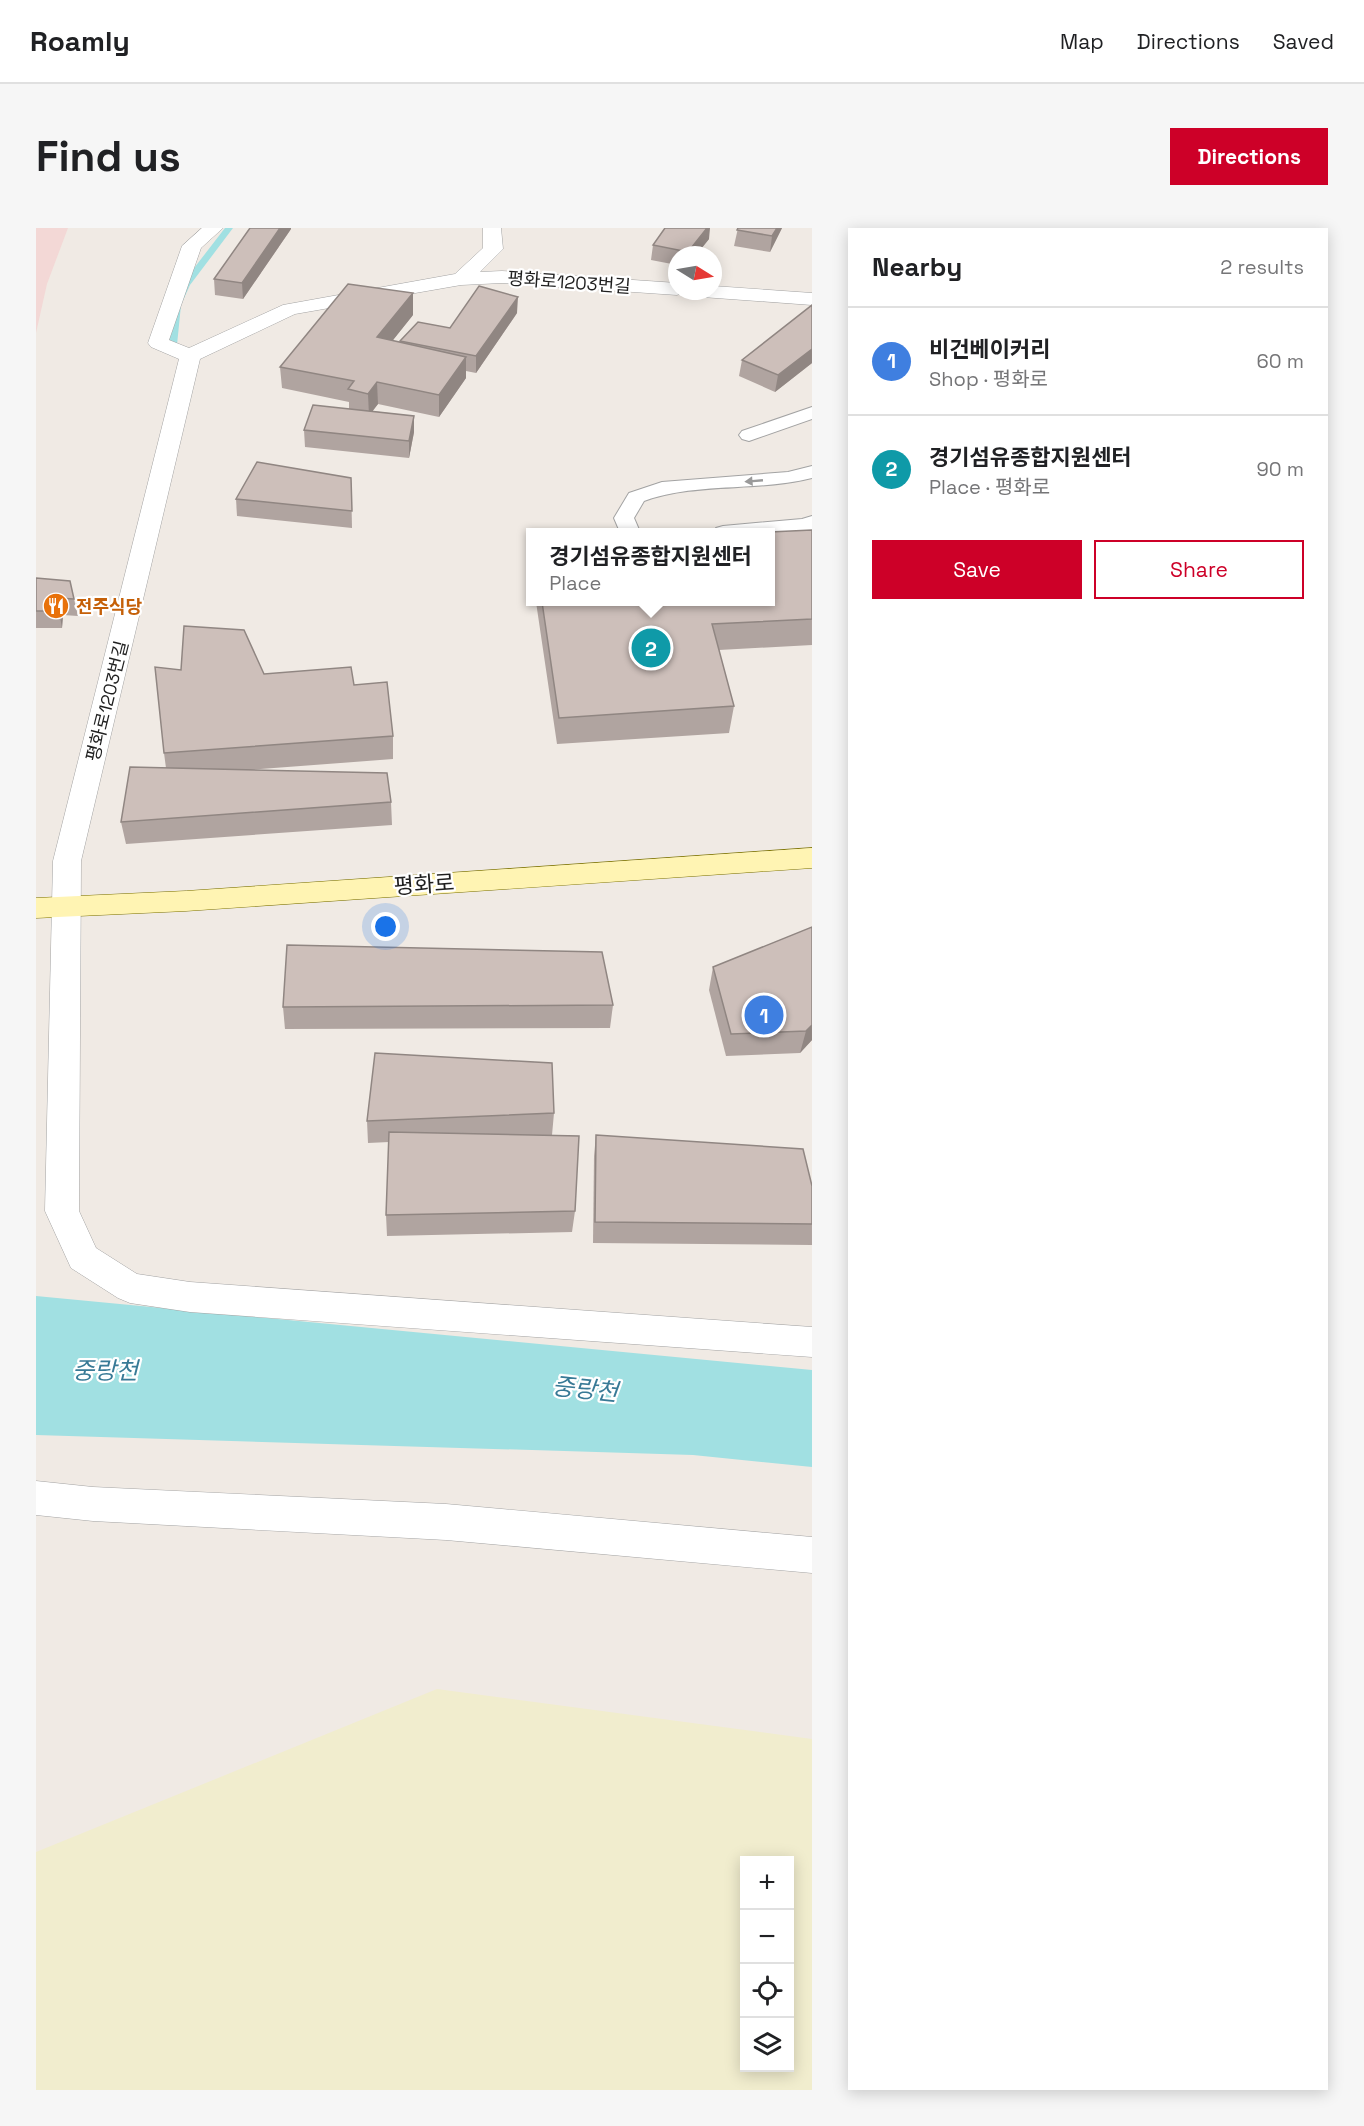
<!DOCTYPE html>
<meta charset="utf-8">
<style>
:root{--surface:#fff;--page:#f6f6f6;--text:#202124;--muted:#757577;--line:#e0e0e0;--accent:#cd0028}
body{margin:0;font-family:"Space Grotesk","Noto Sans KR",sans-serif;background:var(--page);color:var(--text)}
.controls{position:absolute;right:18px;bottom:18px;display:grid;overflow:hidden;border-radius:0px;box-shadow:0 3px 15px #0003}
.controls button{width:54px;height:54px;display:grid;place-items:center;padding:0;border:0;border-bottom:2px solid var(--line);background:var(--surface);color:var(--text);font:30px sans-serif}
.compass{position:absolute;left:632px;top:18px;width:54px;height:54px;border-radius:50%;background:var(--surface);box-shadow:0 3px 15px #0003;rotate:101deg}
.you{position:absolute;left:350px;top:699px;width:21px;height:21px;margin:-15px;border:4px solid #fff;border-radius:50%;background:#1a73e8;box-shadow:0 0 0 9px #1a73e833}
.badge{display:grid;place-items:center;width:39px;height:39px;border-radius:50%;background:var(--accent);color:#fff;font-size:20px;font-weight:700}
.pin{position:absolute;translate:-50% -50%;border:3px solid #fff;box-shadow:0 2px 6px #0006}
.popup{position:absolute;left:490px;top:300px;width:249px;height:78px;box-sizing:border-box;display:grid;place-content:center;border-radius:0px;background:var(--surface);filter:drop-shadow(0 2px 4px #0005);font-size:20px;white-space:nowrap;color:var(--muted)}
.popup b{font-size:22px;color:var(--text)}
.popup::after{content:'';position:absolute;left:50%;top:100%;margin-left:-12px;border:12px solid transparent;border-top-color:var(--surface)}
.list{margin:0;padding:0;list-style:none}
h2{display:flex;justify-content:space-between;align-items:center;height:78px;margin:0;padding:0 24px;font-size:26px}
h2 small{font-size:20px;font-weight:400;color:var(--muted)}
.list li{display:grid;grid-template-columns:39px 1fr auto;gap:18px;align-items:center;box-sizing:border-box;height:108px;padding:0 24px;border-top:2px solid var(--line)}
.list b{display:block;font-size:22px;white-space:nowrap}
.list p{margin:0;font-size:20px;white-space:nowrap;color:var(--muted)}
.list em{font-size:20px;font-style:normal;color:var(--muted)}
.actions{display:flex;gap:12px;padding:18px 24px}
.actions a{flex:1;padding:14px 0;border:2px solid var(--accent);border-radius:0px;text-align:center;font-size:21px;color:var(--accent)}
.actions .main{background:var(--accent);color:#fff}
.icon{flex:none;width:33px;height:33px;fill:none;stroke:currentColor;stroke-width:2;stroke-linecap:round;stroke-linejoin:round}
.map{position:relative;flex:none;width:776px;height:1862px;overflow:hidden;border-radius:0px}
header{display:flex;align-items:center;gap:36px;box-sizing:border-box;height:84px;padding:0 30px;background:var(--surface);border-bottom:2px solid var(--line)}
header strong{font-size:28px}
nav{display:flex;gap:33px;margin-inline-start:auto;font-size:21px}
.intro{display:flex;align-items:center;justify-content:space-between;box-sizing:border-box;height:144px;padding:0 36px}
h1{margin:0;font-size:42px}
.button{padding:15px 27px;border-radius:0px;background:var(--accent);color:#fff;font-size:21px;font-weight:700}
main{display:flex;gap:36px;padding:0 36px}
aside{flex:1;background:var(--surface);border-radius:0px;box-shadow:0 3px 15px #0003}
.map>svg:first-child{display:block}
</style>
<header>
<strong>Roamly</strong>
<nav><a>Map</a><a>Directions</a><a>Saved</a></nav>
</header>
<div class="intro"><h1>Find us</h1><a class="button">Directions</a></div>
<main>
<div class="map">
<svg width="776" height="1862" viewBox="0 0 776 1862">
<rect width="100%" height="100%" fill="#f0eae4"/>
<polygon fill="#f3d8d6" points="0,0 32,0 11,56 0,105"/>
<path fill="#f1edce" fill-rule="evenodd" d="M401,1461l375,50v351h-776v-238zM708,1632h46v208h-46z"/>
<polygon fill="#a1e0e2" points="0,1068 776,1142 776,1239 657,1227 0,1207"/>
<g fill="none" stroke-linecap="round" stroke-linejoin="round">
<polygon fill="#a1e0e2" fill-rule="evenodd" points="189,0 197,0 154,57 145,77 141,117 133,119 135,77 145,57"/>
<g stroke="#a3a3a3" stroke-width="2">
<g id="service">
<polygon points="776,179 776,191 713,213 706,211 703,207 706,203"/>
<path d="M776,238v12c-55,14 -115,4 -168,23l-10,17 6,14h-20l-6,-14 15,-25 33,-11 126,-10z"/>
<polygon points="776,288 776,302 771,303 735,306 677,304 680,300 687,298 766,291"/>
</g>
</g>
<g stroke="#a3a3a3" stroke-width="1">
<g id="minor">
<polygon points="166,0 187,0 165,20 133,112 153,120 247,77 419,46 447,20 447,0 465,0 467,21 444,44 466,43 641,55 641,63 650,63 641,67 466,55 425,57 259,86 164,131 45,633 43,983 60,1020 101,1046 154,1054 776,1099 776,1129 154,1084 94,1075 82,1070 35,1040 9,983 17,633 143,131 115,119 112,115 146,18"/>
<polygon points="677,58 776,65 776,77 666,69 659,67 656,63 677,63"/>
<polygon points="0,1253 57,1259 410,1276 776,1309 776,1345 410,1312 57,1293 0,1287"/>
</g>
</g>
<g stroke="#7b7100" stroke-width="1">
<polygon id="secondary" points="776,620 776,640 150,683 0,690 0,670 150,663"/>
</g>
<use href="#service" fill="#fff" fill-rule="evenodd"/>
<use href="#minor" fill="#fff" fill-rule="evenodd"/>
<use href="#secondary" fill="#fff4b3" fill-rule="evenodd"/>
</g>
<g fill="#b0a4a0">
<polygon points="702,0 746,0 734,24 698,18"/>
<polygon points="255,1 207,71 179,67 178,51"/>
<polygon points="673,11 660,27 641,27 641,37 615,32 617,17"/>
<polygon points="776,77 776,135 739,164 703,148 706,132"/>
<polygon points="481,85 440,145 430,143 430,150 403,189 342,176 336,183 378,188 378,204 373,230 269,219 268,202 313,181 313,174 246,160 244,139 377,87 356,113 364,114 364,113 414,100"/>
<polygon points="315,250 316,300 201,288 200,271"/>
<polygon points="776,302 776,417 683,422 698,478 693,505 521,516 500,374 735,374"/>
<polygon points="0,350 38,371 42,388 27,387 26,400 0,400"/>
<polygon points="145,442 228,446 318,457 357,508 357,531 213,542 355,574 356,597 90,616 85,594 130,540 128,525"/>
<polygon points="776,699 776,812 764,825 690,828 673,762 677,739"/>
<polygon points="577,777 574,800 249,801 247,779"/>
<polygon points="518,885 516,907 505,907 539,983 536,1004 351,1008 350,987 353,914 332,915 331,893"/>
<polygon points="560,907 776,958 776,1017 557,1015 558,928"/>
</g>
<g fill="#908682">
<polygon points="244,0 255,0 255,1 207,71 206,55"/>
<polygon points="671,0 674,0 673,11 660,27 652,27 652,24"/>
<polygon points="741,0 746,0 734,24 736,8"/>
<polygon points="377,65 377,87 342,131 341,109"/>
<polygon points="482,69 481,85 440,145 440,128"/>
<polygon points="776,121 776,135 739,164 742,147"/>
<polygon points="430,129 430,150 403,189 403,167"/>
<polygon points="341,154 342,176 333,188 332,166"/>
<polygon points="378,188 378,204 373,230 373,213"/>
<polygon points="23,370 27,387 26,400 23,383"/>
<polygon points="776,797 776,812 764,825 770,803"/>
</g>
<g fill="#cdbfba" stroke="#908682" stroke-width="1.5">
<polygon points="214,0 244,0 206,55 178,51"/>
<polygon points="629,0 671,0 652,24 617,17"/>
<polygon points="702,0 741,0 736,8 701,2"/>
<polygon points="312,56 377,65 341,109 430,129 403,167 341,154 332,166 312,161 318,153 244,139"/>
<polygon points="443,58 482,69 440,128 364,113 382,94 414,100"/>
<polygon points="776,77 776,121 742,147 706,132"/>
<polygon points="277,177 378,188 373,213 268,202"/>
<polygon points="221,234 315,250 316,283 200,271"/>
<polygon points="776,302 776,391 676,396 698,478 523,490 506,374 735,374 734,304"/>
<polygon points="0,350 34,353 38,371 23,370 23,383 0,383"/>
<polygon points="148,398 208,402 228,446 315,439 318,457 351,454 357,508 128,525 119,439 145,442"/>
<polygon points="94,539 351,545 355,574 85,594"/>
<polygon points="776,699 776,797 770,803 695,806 677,739"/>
<polygon points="251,717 566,724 577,777 247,779"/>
<polygon points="339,825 516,835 518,885 331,893"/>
<polygon points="353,904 543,908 539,983 350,987"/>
<polygon points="560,907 767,921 776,958 776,996 559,994"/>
</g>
<defs><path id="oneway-solid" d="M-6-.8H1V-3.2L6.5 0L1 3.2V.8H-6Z" transform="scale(1.5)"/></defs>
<use fill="#9a9a9a" href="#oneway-solid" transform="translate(718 253) rotate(175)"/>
<defs>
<g id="restaurant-disc" transform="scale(1.35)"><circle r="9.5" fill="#e8710a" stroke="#fff"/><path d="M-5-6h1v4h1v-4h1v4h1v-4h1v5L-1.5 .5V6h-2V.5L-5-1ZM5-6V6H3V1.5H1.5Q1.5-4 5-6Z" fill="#fff"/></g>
</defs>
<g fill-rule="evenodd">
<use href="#restaurant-disc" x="20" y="378"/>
</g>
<g text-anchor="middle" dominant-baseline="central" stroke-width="4.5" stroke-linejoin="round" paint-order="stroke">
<g font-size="18" fill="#1f1f1f" stroke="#fff">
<text transform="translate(533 54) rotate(4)">평화로1203번길</text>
<text transform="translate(71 473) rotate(-76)">평화로1203번길</text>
</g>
<g font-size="18" font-weight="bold" fill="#c56008" stroke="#fff" text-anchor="start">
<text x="40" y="378">전주식당</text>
</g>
<g font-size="22" fill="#1f1f1f" stroke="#fff">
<text transform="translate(388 656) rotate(-4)">평화로</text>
</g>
<g font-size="24" font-style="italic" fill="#387a96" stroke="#fff">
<text x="69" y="1142">중랑천</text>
<text transform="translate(549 1161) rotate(6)">중랑천</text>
</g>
</g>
</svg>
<div class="controls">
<button>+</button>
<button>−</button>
<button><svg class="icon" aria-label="locate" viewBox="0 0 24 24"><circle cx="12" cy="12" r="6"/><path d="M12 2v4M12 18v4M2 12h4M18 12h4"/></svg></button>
<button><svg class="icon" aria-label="layers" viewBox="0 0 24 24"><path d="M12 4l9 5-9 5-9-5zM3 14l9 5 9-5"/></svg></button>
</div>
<svg class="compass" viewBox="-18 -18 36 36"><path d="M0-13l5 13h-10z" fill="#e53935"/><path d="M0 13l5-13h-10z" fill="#757577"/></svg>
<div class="you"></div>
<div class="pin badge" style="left:728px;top:787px;background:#3f7fe0">1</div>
<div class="pin badge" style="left:615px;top:420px;background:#0f9aa8">2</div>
<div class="popup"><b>경기섬유종합지원센터</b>Place</div>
</div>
<aside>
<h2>Nearby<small>2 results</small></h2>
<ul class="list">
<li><span class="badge" style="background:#3f7fe0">1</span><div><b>비건베이커리</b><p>Shop · 평화로</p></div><em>60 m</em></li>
<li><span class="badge" style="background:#0f9aa8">2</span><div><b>경기섬유종합지원센터</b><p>Place · 평화로</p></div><em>90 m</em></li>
</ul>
<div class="actions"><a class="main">Save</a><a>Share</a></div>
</aside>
</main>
